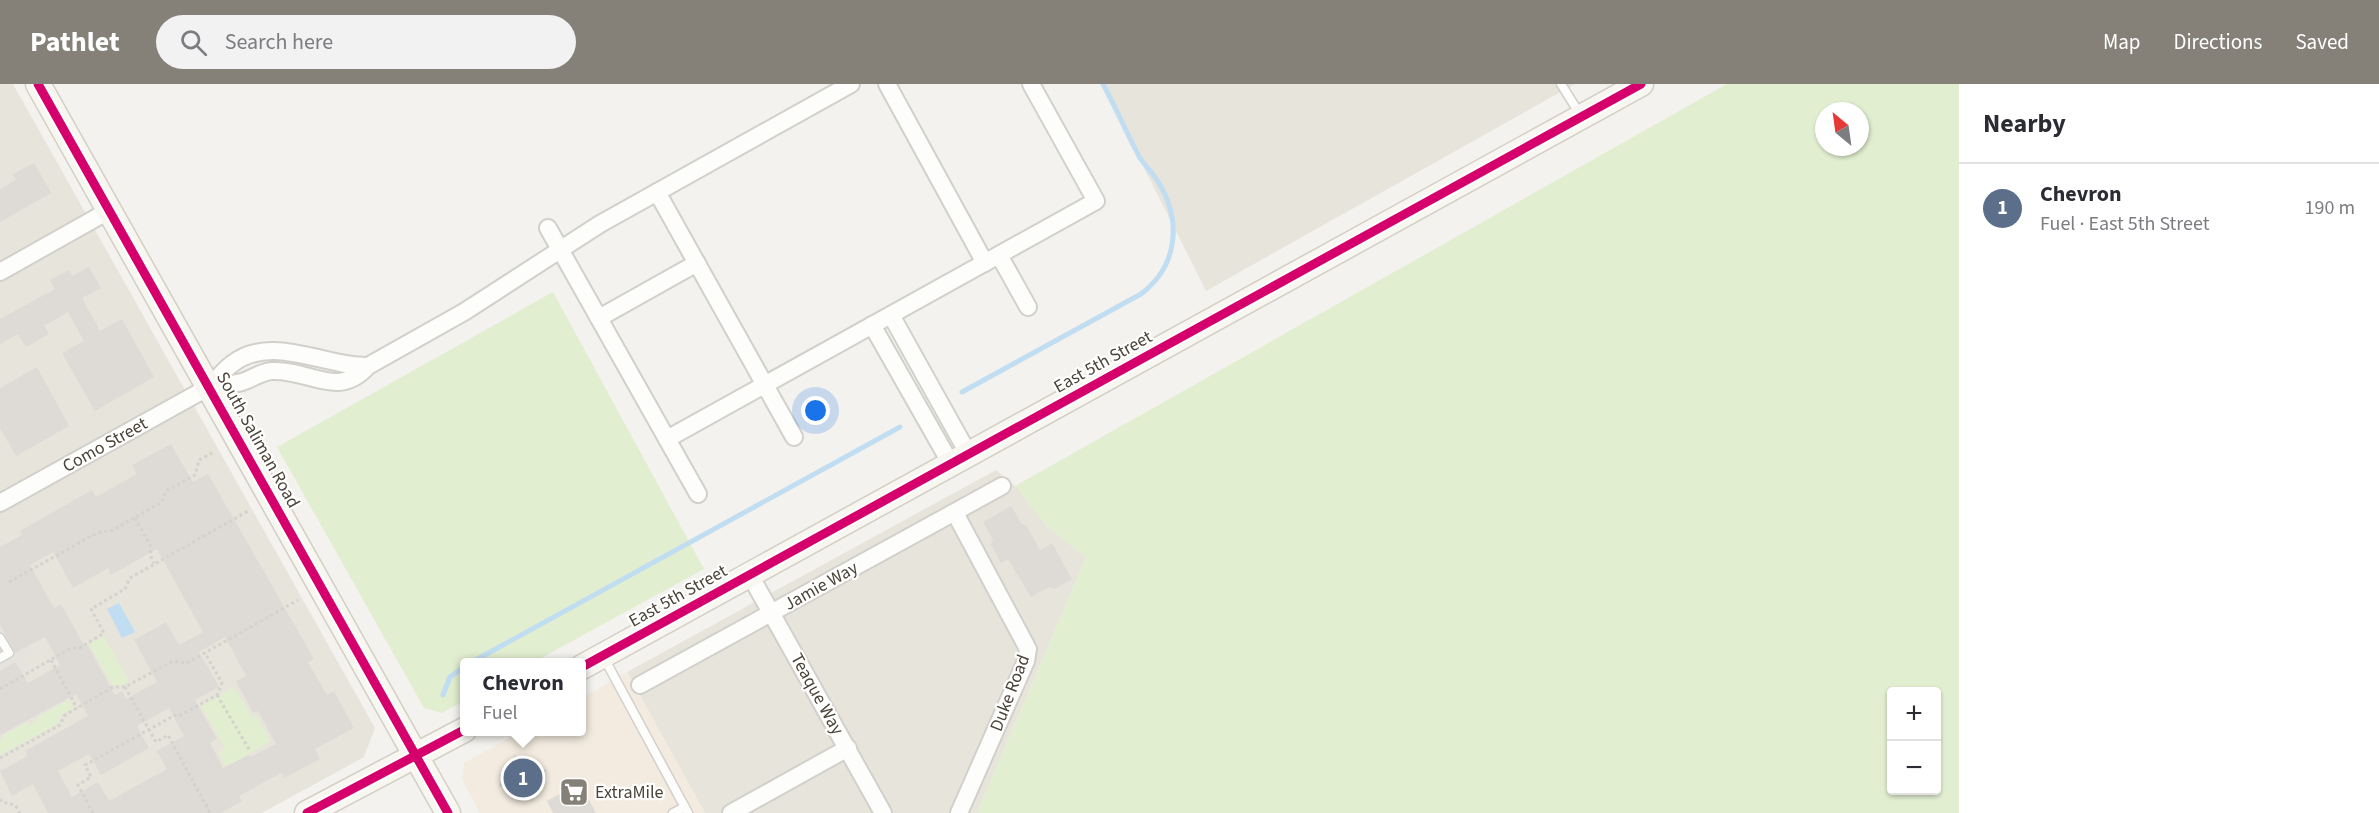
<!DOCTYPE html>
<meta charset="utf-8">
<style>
:root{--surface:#fff;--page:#f2f2f3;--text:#2b2b33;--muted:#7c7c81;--line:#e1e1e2;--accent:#868178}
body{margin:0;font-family:"Source Sans 3",sans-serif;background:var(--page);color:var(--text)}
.controls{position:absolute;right:18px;bottom:18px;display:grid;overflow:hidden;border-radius:6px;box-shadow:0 2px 4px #0004}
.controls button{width:54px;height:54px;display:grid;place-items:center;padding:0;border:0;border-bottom:2px solid var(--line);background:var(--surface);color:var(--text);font:30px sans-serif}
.compass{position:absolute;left:1815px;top:18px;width:54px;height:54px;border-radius:50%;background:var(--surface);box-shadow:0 2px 4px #0004;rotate:331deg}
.you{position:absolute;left:816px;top:327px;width:21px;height:21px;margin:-15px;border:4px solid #fff;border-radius:50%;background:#1a73e8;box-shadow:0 0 0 9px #1a73e833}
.badge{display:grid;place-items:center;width:39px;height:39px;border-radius:50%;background:var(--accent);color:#fff;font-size:20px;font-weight:700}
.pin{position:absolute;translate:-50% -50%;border:3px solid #fff;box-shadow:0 2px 6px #0006}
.popup{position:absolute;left:460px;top:574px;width:126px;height:78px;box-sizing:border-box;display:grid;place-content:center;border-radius:6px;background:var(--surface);filter:drop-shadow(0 2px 4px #0005);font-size:20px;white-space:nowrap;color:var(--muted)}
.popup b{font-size:22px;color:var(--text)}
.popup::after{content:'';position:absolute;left:50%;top:100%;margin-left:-12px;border:12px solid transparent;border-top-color:var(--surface)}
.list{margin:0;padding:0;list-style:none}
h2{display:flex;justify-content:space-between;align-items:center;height:78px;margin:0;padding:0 24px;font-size:26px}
h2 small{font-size:20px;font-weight:400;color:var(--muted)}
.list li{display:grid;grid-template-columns:39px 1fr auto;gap:18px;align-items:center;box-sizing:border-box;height:90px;padding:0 24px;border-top:2px solid var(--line)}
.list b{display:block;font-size:22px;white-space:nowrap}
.list p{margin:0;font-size:20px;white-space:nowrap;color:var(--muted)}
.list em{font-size:20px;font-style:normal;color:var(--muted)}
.icon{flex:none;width:33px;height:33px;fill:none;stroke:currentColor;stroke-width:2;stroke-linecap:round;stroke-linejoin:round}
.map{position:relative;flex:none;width:1959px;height:729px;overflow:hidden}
header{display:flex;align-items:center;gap:36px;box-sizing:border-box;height:84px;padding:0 30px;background:var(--accent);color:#fff}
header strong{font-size:28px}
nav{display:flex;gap:33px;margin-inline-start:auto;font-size:21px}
.search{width:420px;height:54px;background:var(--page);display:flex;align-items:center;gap:15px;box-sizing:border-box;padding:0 21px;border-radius:33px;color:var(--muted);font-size:22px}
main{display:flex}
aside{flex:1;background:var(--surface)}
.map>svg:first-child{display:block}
</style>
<header>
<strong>Pathlet</strong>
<div class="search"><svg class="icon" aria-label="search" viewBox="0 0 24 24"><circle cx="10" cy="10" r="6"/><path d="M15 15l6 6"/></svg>Search here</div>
<nav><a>Map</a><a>Directions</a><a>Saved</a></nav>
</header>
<main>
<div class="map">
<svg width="1959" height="729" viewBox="0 0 1959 729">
<rect width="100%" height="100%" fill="#f4f2ee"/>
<g fill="#e7e4dc">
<polygon points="0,0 13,0 375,644 364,673 262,729 0,729"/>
<polygon points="1102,0 1575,0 1206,207"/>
<polygon points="996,386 1015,402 1048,443 1086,473 977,729 705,729 627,588"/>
</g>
<polygon fill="#f3ebdf" points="627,588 705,729 480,729 462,696 464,679 520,648 582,648 582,614"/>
<g fill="#e1eecf" fill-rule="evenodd">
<path d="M1727,0h232v729h-982l109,-256 -38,-30 -33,-41zM1824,27h36v36h-36zM1892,608h44v98h-44z"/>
<polygon points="553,208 704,485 534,578 464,578 464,617 442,629 424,624 277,363"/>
<polygon points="104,552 129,597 121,602 112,601 89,560"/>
<polygon points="234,603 252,633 256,631 271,657 226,683 218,669 225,664 201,622"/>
<polygon points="69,615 74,624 61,631 58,640 0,671 0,657 3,655 2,652 27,638 29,642 39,636 38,633"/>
</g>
<polygon fill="#e6e3df" points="0,504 35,567 23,574 30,586 0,603"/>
<polygon fill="#c0ddf1" points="119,519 135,548 122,554 107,525"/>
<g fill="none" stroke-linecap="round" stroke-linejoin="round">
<g stroke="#c0ddf1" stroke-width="5">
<path d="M962,308l179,-98c38,-29 41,-75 16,-114 -5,-8 -12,-14 -17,-22 -13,-24 -24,-50 -37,-74"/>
<polyline points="472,578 900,343"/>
<polyline points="443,611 450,593 464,583"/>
</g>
</g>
<g fill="#dedbd6" fill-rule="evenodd">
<polygon points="34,79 51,109 0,138 0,105 16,96 13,90"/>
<polygon points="89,183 101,204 82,214 100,247 122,235 154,293 95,327 62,269 84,257 68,228 44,242 49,250 26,263 18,250 0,260 0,235 55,205 50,196 69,186 72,192"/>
<polygon points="37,283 69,342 16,372 0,344 0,304"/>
<path d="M171,360l22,38 15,-8 106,185 -6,3 19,33 7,-4 20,37 -39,21 5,10 -36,19 -3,-5 -42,23 3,5 -21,12h-173l-15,-29 -21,12 -12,-25 28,-15 -3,-5 63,-35 -12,-22 -76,41v-64l15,-9 13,21 32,-18 -15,-28 -30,16 -15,-29v-77l22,-12 -2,-4 72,-41 4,7 41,-23 -5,-9zM157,465l46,83 -24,13 -13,-23 -32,18 23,42 -31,17 -4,-8 -7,4 -27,-49 -3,1 -24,-43 -7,4 -24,-43 23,-13 20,36 35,-20 3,7zM225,553l21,39 -10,5 17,32 5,-2 18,33 -26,13 -1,-2 -26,13 -13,-25 7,-4 -22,-39 24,-13 -20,-35zM169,624l15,28 -27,15 10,18 -58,32 -11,-19 -26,15 -14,-26 31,-17 12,21 48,-27 -12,-22z"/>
<polygon points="1011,422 1022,440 1026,441 1040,466 1052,459 1072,495 1055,505 1049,503 1031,513 1008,475 1001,479 991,461 993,456 983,438"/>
<polygon points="514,671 547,686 532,717 499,702"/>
<polygon points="580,699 596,729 553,729 547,717"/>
</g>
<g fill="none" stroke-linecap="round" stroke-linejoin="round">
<g stroke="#d2d0cb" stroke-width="11">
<g id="service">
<polyline points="1561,0 1581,32"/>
<polyline points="0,554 9,569 0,574"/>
<polyline points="604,574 688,729"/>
<polyline points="673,729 685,723"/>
</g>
</g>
<g stroke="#d2d0cb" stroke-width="20">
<g id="minor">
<polyline points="887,0 985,179"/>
<polyline points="657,108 794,353"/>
<polyline points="548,144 698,410"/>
<polyline points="999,171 1028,223"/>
<polyline points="0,188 110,126"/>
<polyline points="891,231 969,371"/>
<polyline points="599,234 697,179"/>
<polyline points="872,241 951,380"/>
<path d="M209,303c11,-2 22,-2 33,-5 10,-3 18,-10 30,-11 38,-2 65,29 96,-5l96,-54 136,-88 251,-140"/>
<polyline points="667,355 1096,117 1031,0"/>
<path d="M0,419l209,-116c8,-8 15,-17 23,-23 40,-31 92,3 136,2"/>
<polyline points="955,429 1028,565 1026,577 959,729"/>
<polyline points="750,491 883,729"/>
<polyline points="640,601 1002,402"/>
<polyline points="731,729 848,664"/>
</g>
</g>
<g stroke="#d3cfc5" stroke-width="27">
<g id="secondary">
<polyline points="38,0 448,729"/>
<polyline points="582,583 1641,0"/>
<polyline points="307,729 464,646"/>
</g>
</g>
<g stroke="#d3d2cc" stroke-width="3" stroke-dasharray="3 3" stroke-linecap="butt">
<polyline points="135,434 150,461 151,473 154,479"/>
<polyline points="9,498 97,449 113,446 162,418 166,407 195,391 199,376 214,368"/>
<polyline points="51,576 77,624"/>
<polyline points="125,603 156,658 168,651 210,729"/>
<polyline points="0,605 71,564 80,564 104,549 91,525 125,505 130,494 248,427"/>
<polyline points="217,611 250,667"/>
<polyline points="0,674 60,641 65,631 113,603 125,603 173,577 187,579 298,516"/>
<polyline points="0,715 2,718 15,721 20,729"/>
<polyline points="93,729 78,701 91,693 85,681 175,631 179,632 217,611 222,599 205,569"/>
</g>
<use href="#service" stroke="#fdfdfc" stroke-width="8"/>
<use href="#minor" stroke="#fdfdfc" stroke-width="16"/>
<use href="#secondary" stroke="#f7f6f1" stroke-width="24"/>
<g stroke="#fff" stroke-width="13">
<g id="cycleway">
<polyline points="38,0 448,729"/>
<polyline points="582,583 1641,0"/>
<polyline points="307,729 464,646"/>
</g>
</g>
<use href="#cycleway" stroke="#d6006c" stroke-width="9"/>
</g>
<defs>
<g id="supermarket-square" transform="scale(1.5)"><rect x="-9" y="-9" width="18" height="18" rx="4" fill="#868178" stroke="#fff"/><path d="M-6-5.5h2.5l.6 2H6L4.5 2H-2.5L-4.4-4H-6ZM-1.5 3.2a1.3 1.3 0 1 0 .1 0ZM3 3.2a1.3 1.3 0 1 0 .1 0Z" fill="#fff"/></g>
</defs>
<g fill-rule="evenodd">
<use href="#supermarket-square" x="574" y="708"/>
</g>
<g text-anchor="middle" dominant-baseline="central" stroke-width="4.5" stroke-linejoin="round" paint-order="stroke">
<g font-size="18" fill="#4b4439" stroke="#fff">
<text transform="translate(1103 278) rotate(-29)">East 5th Street</text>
<text transform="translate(258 356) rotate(61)">South Saliman Road</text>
<text transform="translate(105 361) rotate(-29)">Como Street</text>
<text transform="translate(821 502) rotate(-29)">Jamie Way</text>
<text transform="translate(678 512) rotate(-29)">East 5th Street</text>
<text transform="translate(1010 609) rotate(-69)">Duke Road</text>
<text transform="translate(817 610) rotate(61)">Teaque Way</text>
</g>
<g font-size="18" fill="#4b4439" stroke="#fff" text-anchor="start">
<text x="595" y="708">ExtraMile</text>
</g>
</g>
</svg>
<div class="controls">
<button>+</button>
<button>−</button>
</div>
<svg class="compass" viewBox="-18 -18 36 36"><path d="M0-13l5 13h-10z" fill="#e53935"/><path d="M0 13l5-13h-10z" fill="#7c7c81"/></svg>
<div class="you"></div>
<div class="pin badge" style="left:523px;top:694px;background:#5c6f8a">1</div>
<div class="popup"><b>Chevron</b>Fuel</div>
</div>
<aside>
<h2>Nearby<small></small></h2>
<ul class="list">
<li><span class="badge" style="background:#5c6f8a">1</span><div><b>Chevron</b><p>Fuel · East 5th Street</p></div><em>190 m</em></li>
</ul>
</aside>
</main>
